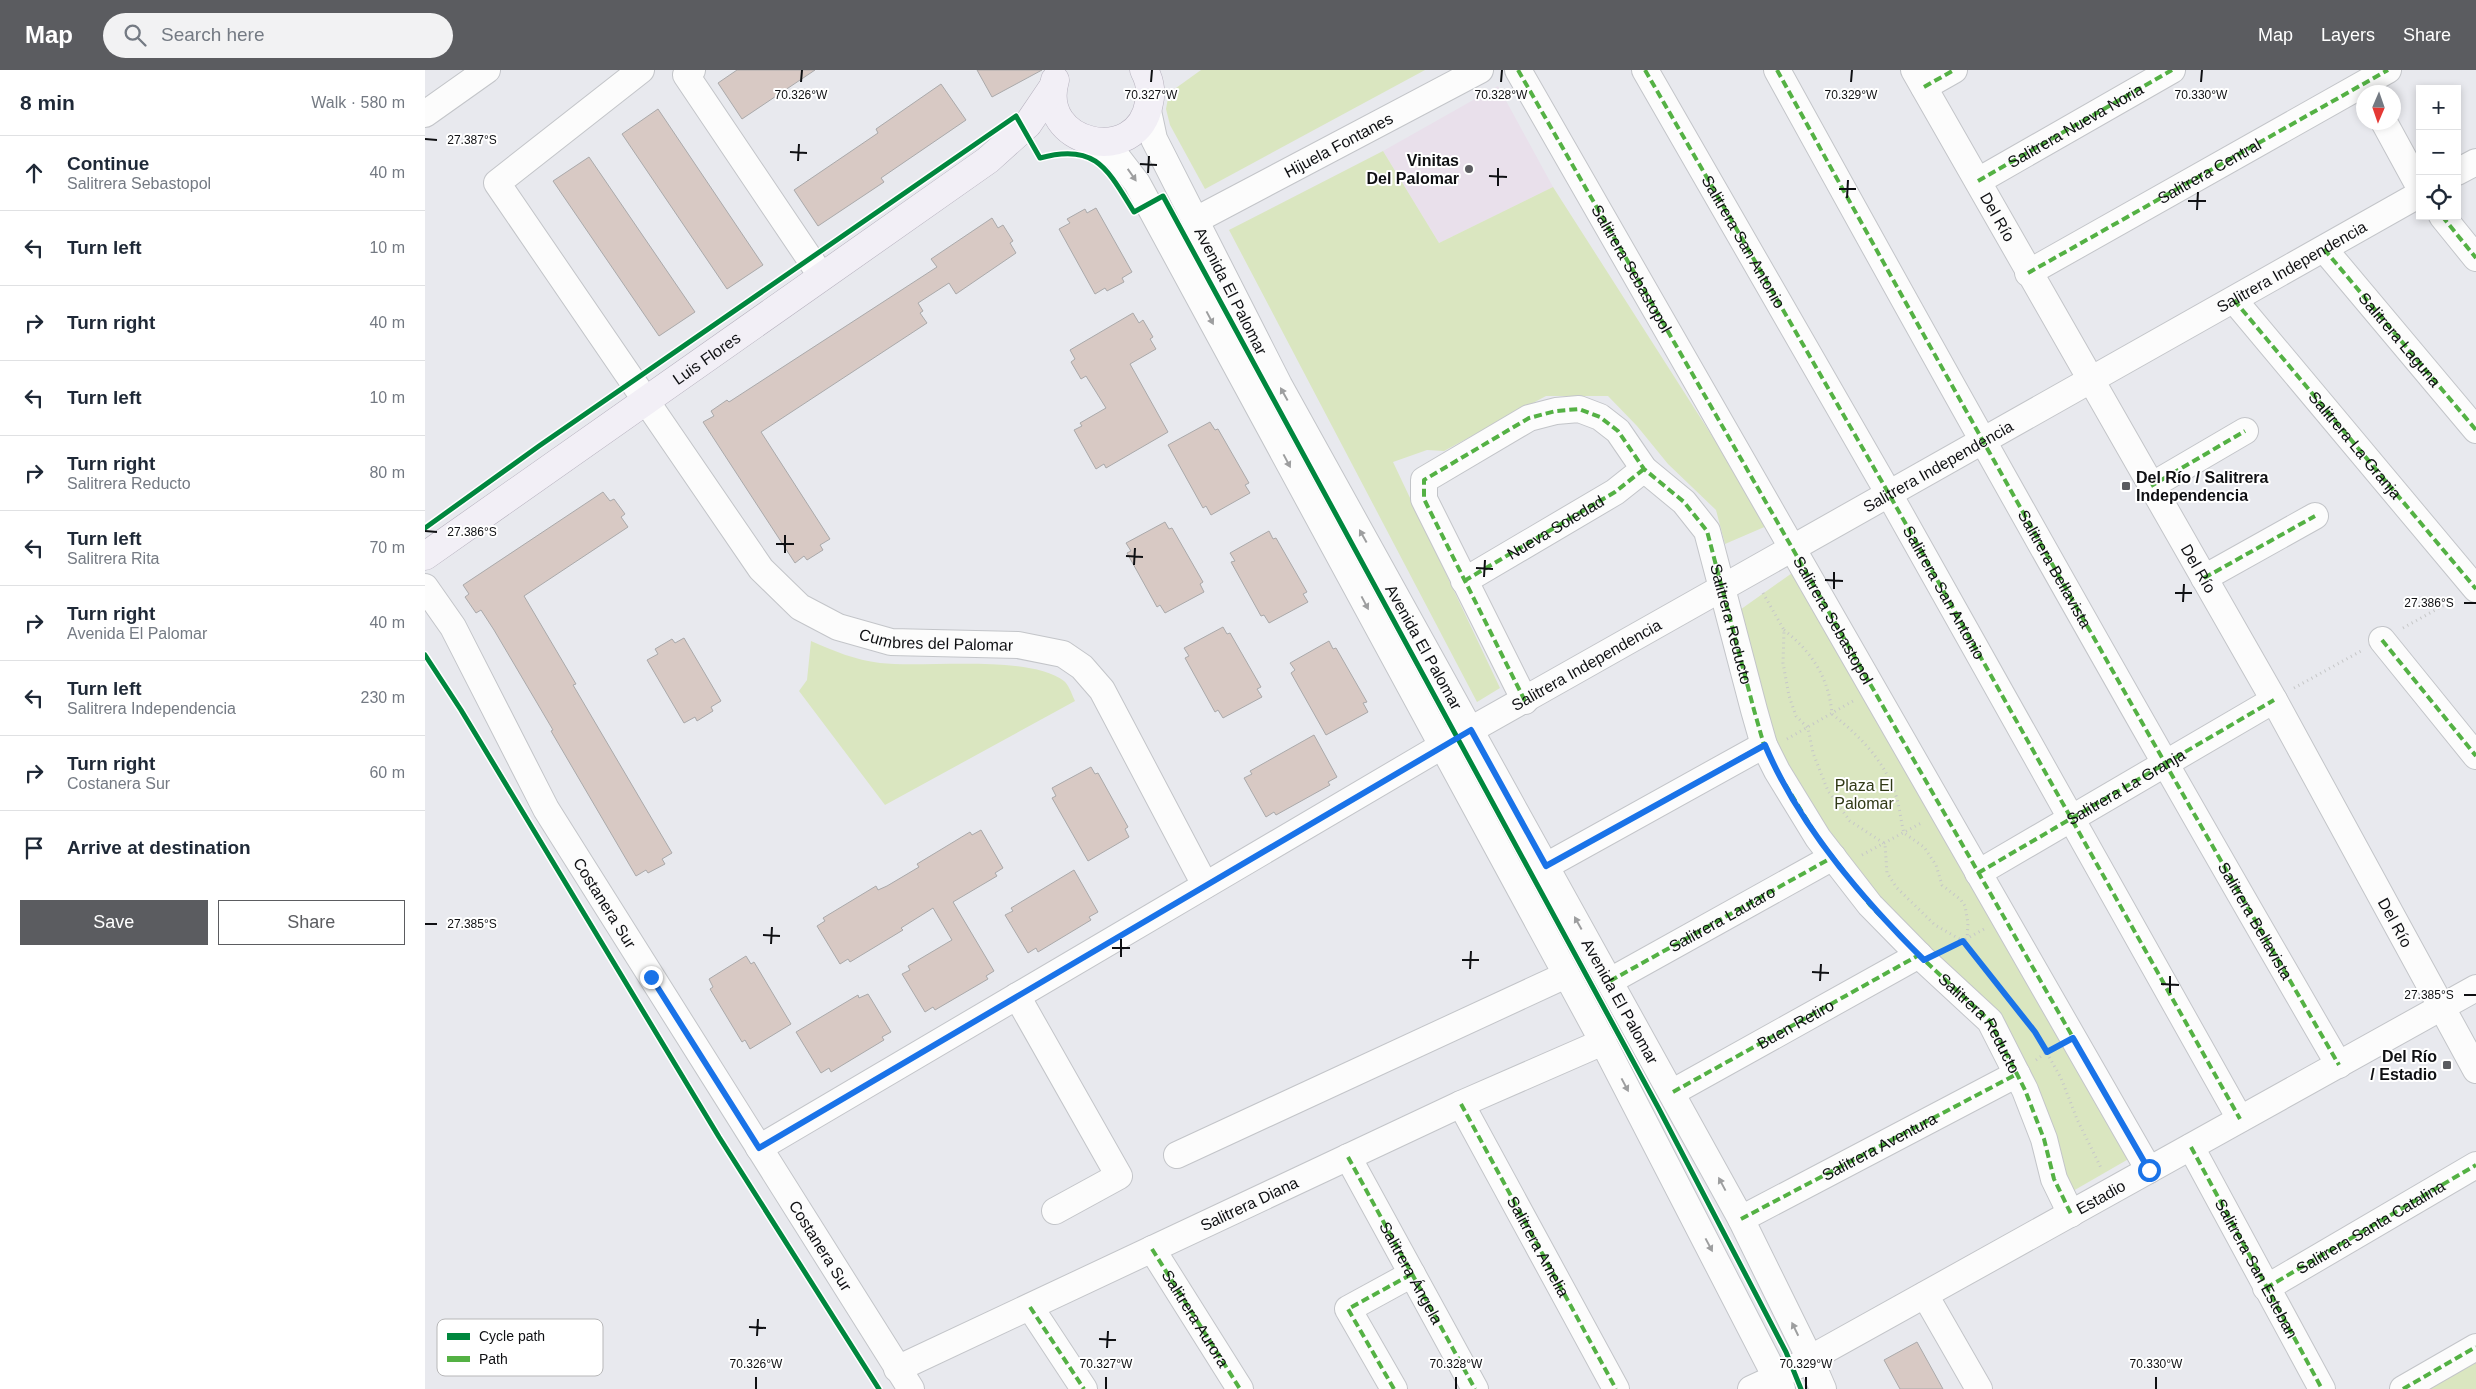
<!DOCTYPE html>
<meta charset="utf-8">
<style>
:root{--surface:#fff;--page:#f2f2f3;--text:#1f2937;--muted:#747a83;--line:#e0e1e3;--accent:#5b5c60}
body{margin:0;font-family:Arial,sans-serif;background:var(--page);color:var(--text)}
.controls{position:absolute;right:15px;top:15px;display:grid;overflow:hidden;border-radius:0px;box-shadow:0 2px 8px #0003}
.controls button{width:45px;height:45px;display:grid;place-items:center;padding:0;border:0;border-bottom:1px solid var(--line);background:var(--surface);color:var(--text);font:25px sans-serif}
.compass{position:absolute;left:1931px;top:15px;width:45px;height:45px;border-radius:50%;background:var(--surface);box-shadow:0 2px 8px #0003;rotate:182deg}
.stop{position:absolute;width:15px;height:15px;margin:-11px;border:4px solid #1a73e8;border-radius:50%;background:#fff}
.stop.end{background:#1a73e8;border-color:#fff;box-shadow:0 1px 5px #0008}
.list{margin:0;padding:0;list-style:none}
h2{display:flex;justify-content:space-between;align-items:center;height:65px;margin:0;padding:0 20px;font-size:21px}
h2 small{font-size:16px;font-weight:400;color:var(--muted)}
.list li{display:grid;grid-template-columns:32px 1fr auto;gap:15px;align-items:center;box-sizing:border-box;height:75px;padding:0 20px;border-top:1px solid var(--line)}
.list b{display:block;font-size:19px;white-space:nowrap}
.list p{margin:0;font-size:16px;white-space:nowrap;color:var(--muted)}
.list em{font-size:16px;font-style:normal;color:var(--muted)}
.actions{display:flex;gap:10px;padding:15px 20px}
.actions a{flex:1;padding:11px 0;border:1px solid var(--accent);border-radius:0px;text-align:center;font-size:18px;color:var(--accent)}
.actions .main{background:var(--accent);color:#fff}
.icon{flex:none;width:28px;height:28px;fill:none;stroke:currentColor;stroke-width:2;stroke-linecap:round;stroke-linejoin:round}
.map{position:relative;flex:none;width:2051px;height:1319px;overflow:hidden}
header{display:flex;align-items:center;gap:30px;box-sizing:border-box;height:70px;padding:0 25px;background:var(--accent);color:#fff}
header strong{font-size:24px}
nav{display:flex;gap:28px;margin-inline-start:auto;font-size:18px}
.search{width:350px;height:45px;background:var(--page);display:flex;align-items:center;gap:12px;box-sizing:border-box;padding:0 18px;border-radius:28px;color:var(--muted);font-size:19px}
main{display:flex}
aside{flex:1;background:var(--surface)}
.map>svg:first-child{display:block}
</style>
<header>
<strong>Map</strong>
<div class="search"><svg class="icon" aria-label="search" viewBox="0 0 24 24"><circle cx="10" cy="10" r="6"/><path d="M15 15l6 6"/></svg>Search here</div>
<nav><a>Map</a><a>Layers</a><a>Share</a></nav>
</header>
<main>
<aside>
<h2>8 min<small>Walk · 580 m</small></h2>
<ul class="list">
<li><svg class="icon" aria-label="ahead" viewBox="0 0 24 24"><path d="M12 20V5M6 11l6-6 6 6"/></svg><div><b>Continue</b><p>Salitrera Sebastopol</p></div><em>40 m</em></li>
<li><svg class="icon" aria-label="left" viewBox="0 0 24 24"><path d="M17 20v-9H6M10 6l-5 5 5 5"/></svg><div><b>Turn left</b></div><em>10 m</em></li>
<li><svg class="icon" aria-label="right" viewBox="0 0 24 24"><path d="M7 20v-9h11M14 6l5 5-5 5"/></svg><div><b>Turn right</b></div><em>40 m</em></li>
<li><svg class="icon" aria-label="left" viewBox="0 0 24 24"><path d="M17 20v-9H6M10 6l-5 5 5 5"/></svg><div><b>Turn left</b></div><em>10 m</em></li>
<li><svg class="icon" aria-label="right" viewBox="0 0 24 24"><path d="M7 20v-9h11M14 6l5 5-5 5"/></svg><div><b>Turn right</b><p>Salitrera Reducto</p></div><em>80 m</em></li>
<li><svg class="icon" aria-label="left" viewBox="0 0 24 24"><path d="M17 20v-9H6M10 6l-5 5 5 5"/></svg><div><b>Turn left</b><p>Salitrera Rita</p></div><em>70 m</em></li>
<li><svg class="icon" aria-label="right" viewBox="0 0 24 24"><path d="M7 20v-9h11M14 6l5 5-5 5"/></svg><div><b>Turn right</b><p>Avenida El Palomar</p></div><em>40 m</em></li>
<li><svg class="icon" aria-label="left" viewBox="0 0 24 24"><path d="M17 20v-9H6M10 6l-5 5 5 5"/></svg><div><b>Turn left</b><p>Salitrera Independencia</p></div><em>230 m</em></li>
<li><svg class="icon" aria-label="right" viewBox="0 0 24 24"><path d="M7 20v-9h11M14 6l5 5-5 5"/></svg><div><b>Turn right</b><p>Costanera Sur</p></div><em>60 m</em></li>
<li><svg class="icon" aria-label="arrive" viewBox="0 0 24 24"><path d="M6 21V4h12l-3 4 3 4H6"/></svg><div><b>Arrive at destination</b></div></li>
</ul>
<div class="actions"><a class="main">Save</a><a>Share</a></div>
</aside>
<div class="map">
<svg width="2051" height="1319" viewBox="0 0 2051 1319">
<rect width="100%" height="100%" fill="#e8e9ee"/>
<polygon fill="#e9e0eb" points="1073,16 1128,117 1014,173 958,81"/>
<g fill="#dae6c0">
<polygon points="776,0 1000,0 780,119 745,55 741,39 744,23"/>
<polygon points="958,81 1014,173 1128,117 1344,455 1300,474 1291,440 1243,394 1212,356 1183,326 1121,326 1019,381 1002,380 968,392 1075,618 1052,632 804,160"/>
<polygon points="1377,496 1707,1087 1648,1121 1602,1001 1443,823 1361,699 1305,547"/>
<path d="M386,571c23,10 44,19 69,22 46,5 148,-9 184,18 5,4 8,14 11,20l-190,104 -86,-114 8,-11z"/>
<polygon points="2051,1284 2051,1319 1989,1319"/>
</g>
<g fill="#d8c9c4" stroke="#aaa9aa">
<polygon points="312,0 390,0 317,49 293,13"/>
<polygon points="552,0 617,0 567,27"/>
<polygon points="516,14 541,50 456,108 459,112 393,156 369,120 453,63 451,59"/>
<polygon points="233,39 338,195 302,219 197,64"/>
<polygon points="164,87 270,242 234,266 128,111"/>
<polygon points="671,138 707,202 697,208 699,212 682,221 680,218 670,224 634,159 645,153 642,149 660,139 662,143"/>
<polygon points="567,148 573,158 578,155 588,171 585,173 591,183 531,224 524,213 493,233 498,241 495,243 502,253 336,362 405,469 395,475 398,480 382,490 379,486 370,493 278,352 289,346 286,341 302,330 304,332 512,197 506,189"/>
<polygon points="708,243 714,253 718,250 728,267 725,269 731,279 705,294 743,362 681,398 679,394 671,399 649,360 657,356 655,353 681,338 661,306 656,309 646,292 650,289 645,280"/>
<polygon points="785,352 790,360 793,359 824,413 820,415 825,423 786,445 781,436 778,438 743,375"/>
<polygon points="178,422 185,431 189,429 200,444 196,447 203,457 99,526 151,614 148,615 247,783 237,789 240,794 223,803 221,800 211,806 126,661 128,660 69,560 56,540 51,543 40,527 44,524 38,515"/>
<polygon points="740,452 744,459 747,458 778,512 775,514 779,522 740,543 735,535 732,537 702,483 706,481 701,473"/>
<polygon points="844,461 848,469 851,468 882,522 878,524 883,532 844,553 839,545 836,546 806,492 810,491 805,483"/>
<polygon points="798,557 802,564 805,563 836,617 832,619 837,627 798,648 793,640 790,642 760,588 764,586 759,578"/>
<polygon points="259,568 296,631 286,637 288,641 272,651 270,647 259,653 222,590 233,584 230,579 247,569 250,573"/>
<polygon points="904,571 908,579 911,578 942,632 938,633 943,642 901,665 866,603 870,600 865,593"/>
<polygon points="889,665 912,707 903,712 905,715 851,745 849,742 841,747 819,708 827,704 825,701"/>
<polygon points="666,697 670,704 673,703 703,757 700,759 704,767 663,791 627,728 631,726 627,718"/>
<polygon points="556,760 578,798 570,803 572,806 528,832 569,901 561,906 563,909 510,940 508,937 500,942 477,904 485,900 483,896 527,870 508,838 476,858 478,860 425,892 423,889 415,894 392,856 400,851 398,848 451,816 453,820 462,816 494,797 492,794 545,762 547,765"/>
<polygon points="649,800 673,842 664,847 666,850 613,882 611,878 603,883 580,845 588,841 586,838"/>
<polygon points="321,886 326,894 329,892 366,954 325,979 320,970 317,972 285,919 288,917 284,909"/>
<polygon points="443,924 466,962 457,967 459,970 406,1002 404,998 396,1003 371,962 433,925 434,928"/>
<polygon points="1492,1272 1518,1319 1475,1319 1459,1290"/>
</g>
<g fill="none" stroke-linecap="round" stroke-linejoin="round">
<g stroke="#c3c5c9" stroke-width="28">
<g id="minor">
<path id="s1" d="M216,0l-144,113 264,386 39,38 38,20 53,15 127,3 45,9 19,13 20,23 103,195"/>
<polyline points="267,0 261,5 397,207"/>
<polyline points="1093,0 1724,1100"/>
<path id="s2" d="M1220,0l244,424 351,625"/>
<path d="M1352,0c184,334 370,665 562,995"/>
<path id="s3" d="M1489,0l360,630 202,370"/>
<polyline points="1499,17 1529,0"/>
<path id="s4" d="M723,41l6,28 125,246 462,834 69,140 13,30"/>
<polyline points="0,44 62,0"/>
<polyline points="1959,52 1995,118"/>
<polyline points="671,73 692,87 712,113 1178,972 1357,1319"/>
<polyline points="2032,102 2051,92"/>
<path id="s5" d="M1553,111l194,-111"/>
<polyline points="2017,146 2051,188"/>
<path id="s6" d="M771,150l284,-150"/>
<path id="s7" d="M1899,179l152,181"/>
<path id="s8" d="M1603,203l360,-203"/>
<polyline points="1809,230 2051,519"/>
<polyline points="1726,416 1820,361"/>
<polyline points="1779,508 1890,446"/>
<polyline points="1039,511 1190,422 1219,399"/>
<path id="s9" d="M0,517l28,40 93,182 365,580"/>
<polyline points="1957,570 2051,686"/>
<polyline points="1100,631 999,429 999,410 1104,348 1131,341 1154,339 1175,347 1193,361 1219,399 1259,432 1282,461 1329,640 1339,675 1352,701 1393,768 1445,835 1499,890 1565,951 1600,1020 1619,1069 1629,1109 1646,1144"/>
<polyline points="1121,796 1339,675"/>
<polyline points="1553,803 1849,630"/>
<path id="s10" d="M1185,911l223,-124"/>
<polyline points="592,926 694,1106 630,1141"/>
<path id="s11" d="M1248,1022l246,-137"/>
<path id="s12" d="M1036,1034l155,285"/>
<polyline points="1766,1077 1897,1319"/>
<path id="s13" d="M334,1078l683,-402 978,-552"/>
<polyline points="752,1085 1141,905"/>
<path id="s14" d="M923,1087l127,232"/>
<path id="s15" d="M1316,1149l276,-145"/>
<polyline points="727,1179 815,1319"/>
<path id="s16" d="M1841,1218l210,-123"/>
<polyline points="1500,1225 1554,1319"/>
<polyline points="605,1237 659,1319"/>
<path id="s17" d="M472,1299l564,-265 142,-62"/>
<polyline points="969,1319 923,1239 987,1204"/>
<path id="s18" d="M1326,1319l26,-12 699,-389"/>
<polyline points="1978,1319 2051,1277"/>
</g>
</g>
<g stroke="#b6b1be" stroke-width="29">
<g id="major">
<path d="M630,10c-19,65 83,88 94,23 3,-12 1,-22 -5,-33"/>
<path id="s19" d="M0,486l563,-396 40,-36 25,-37"/>
</g>
</g>
<g stroke="#c6c7c8" stroke-width="3" stroke-dasharray="1 4" stroke-linecap="butt">
<polyline points="1338,523 1359,560 1358,593 1364,626 1371,646 1383,658 1388,683 1403,721 1425,751 1460,774 1462,803 1472,818 1510,855 1538,871 1610,962 1636,1008 1652,1049 1676,1098"/>
<polyline points="1978,558 2030,529"/>
<path d="M1359,560c28,22 45,48 48,84 29,23 54,48 65,85 3,11 4,23 7,34l20,14 12,18 6,20 19,15 4,6 3,17 -1,16"/>
<polyline points="1869,618 1936,581"/>
<polyline points="1362,669 1428,631"/>
<polyline points="1437,785 1498,752"/>
<polyline points="1523,879 1559,859"/>
<polyline points="1611,990 1622,982"/>
</g>
<use href="#minor" stroke="#fcfcfc" stroke-width="26"/>
<use href="#major" stroke="#f2eff6" stroke-width="28"/>
<g stroke="#54b144" stroke-width="4" stroke-dasharray="8 4" stroke-linecap="butt">
<path id="s20" d="M1093,0l631,1100"/>
<polyline points="1220,0 1464,424 1815,1049"/>
<path id="s21" d="M1352,0c184,334 370,665 562,995"/>
<polyline points="1499,17 1529,0"/>
<polyline points="1553,111 1747,0"/>
<polyline points="2017,146 2051,188"/>
<polyline points="1899,179 2051,360"/>
<polyline points="1603,203 1963,0"/>
<path id="s22" d="M1809,230l242,289"/>
<polyline points="1726,416 1820,361"/>
<polyline points="1779,508 1890,446"/>
<path id="s23" d="M1039,511l151,-89 29,-23"/>
<polyline points="1957,570 2051,686"/>
<path id="s24" d="M1100,631l-101,-202v-19l105,-62 27,-7 23,-2 21,8 18,14 26,38 40,33 23,29 47,179 10,35 13,26 41,67 52,67 54,55 66,61 35,69 19,49 10,40 17,35"/>
<polyline points="1121,796 1339,675"/>
<path id="s25" d="M1553,803l296,-173"/>
<polyline points="1185,911 1408,787"/>
<polyline points="1248,1022 1494,885"/>
<polyline points="1036,1034 1191,1319"/>
<path id="s26" d="M1766,1077l131,242"/>
<polyline points="923,1087 1050,1319"/>
<polyline points="1316,1149 1592,1004"/>
<path id="s27" d="M727,1179l88,140"/>
<polyline points="1841,1218 2051,1095"/>
<polyline points="605,1237 659,1319"/>
<polyline points="969,1319 923,1239 987,1204"/>
<polyline points="1978,1319 2051,1277"/>
</g>
<g stroke="#fff" stroke-width="8">
<g id="cycleway">
<path d="M0,458l114,-82 477,-330 24,42c56,-16 68,12 94,54l29,-16 496,913 127,243 15,37"/>
<polyline points="0,585 36,640 294,1067 454,1319"/>
</g>
</g>
<use href="#cycleway" stroke="#00873e" stroke-width="5"/>
</g>
<defs><path id="oneway-solid" d="M-6-.8H1V-3.2L6.5 0L1 3.2V.8H-6Z" transform="scale(1.25)"/></defs>
<g fill="#9d9e9f">
<use href="#oneway-solid" transform="translate(707 105) rotate(55)"/>
<use href="#oneway-solid" transform="translate(785 248) rotate(62)"/>
<use href="#oneway-solid" transform="translate(859 324) rotate(-119)"/>
<use href="#oneway-solid" transform="translate(862 391) rotate(62)"/>
<use href="#oneway-solid" transform="translate(938 466) rotate(-119)"/>
<use href="#oneway-solid" transform="translate(940 533) rotate(62)"/>
<use href="#oneway-solid" transform="translate(1153 853) rotate(-119)"/>
<use href="#oneway-solid" transform="translate(1200 1015) rotate(62)"/>
<use href="#oneway-solid" transform="translate(1297 1114) rotate(-118)"/>
<use href="#oneway-solid" transform="translate(1284 1175) rotate(62)"/>
<use href="#oneway-solid" transform="translate(1370 1259) rotate(-116)"/>
</g>
<g fill="none" stroke-linecap="round" stroke-linejoin="round">
<path stroke="#1a73e8" stroke-width="6" d="M226,907l108,171 712,-418 75,136 219,-121c34,81 97,154 159,215l39,-19 72,91 12,20 26,-14 76,132"/>
</g>
<path fill="none" stroke="#0f1013" stroke-width="2" d="M376,12l1,-12M726,12l1,-12M1076,12l1,-12M1426,12l1,-12M1776,12l1,-12M0,69l12,1M365,82l17,1M373,91l1,-17M715,94l17,1M723,103l1,-17M1064,106l18,1M1073,116v-18M1414,119h17M1422,128l1,-18M1763,131h18M1772,140l1,-18M0,461l12,1M351,474h18M360,483v-18M701,486l17,1M709,495l1,-17M1051,498l17,1M1059,507l1,-17M1400,510l18,1M1409,519v-17M1750,523h17M1758,532l1,-18M2039,533h12M0,854h12M338,865l17,1M346,874l1,-17M687,878h18M696,887v-18M1037,890h17M1045,899l1,-18M1387,902l17,1M1395,911l1,-17M1736,914l18,1M1745,923v-17M2039,925h12M324,1257l17,1M332,1266l1,-17M674,1269l17,1M682,1278l1,-17M331,1319v-12M681,1319v-12M1031,1319v-12M1381,1319v-12M1731,1319v-12"/>
<g fill="#5b5c60" stroke="#fff" stroke-width="2">
<circle cx="1044" cy="99" r="5"/>
<rect x="1696" y="411" width="10" height="10" rx="2.5"/>
<rect x="2017" y="990" width="10" height="10" rx="2.5"/>
</g>
<g text-anchor="middle" dominant-baseline="central" stroke-width="4" stroke-linejoin="round" paint-order="stroke">
<g font-size="16" fill="#0f1013" stroke="#fff">
<text stroke="none"><textPath href="#s5" startOffset="112">Salitrera Nueva Noria</textPath></text>
<text stroke="none"><textPath href="#s6" startOffset="161">Hijuela Fontanes</textPath></text>
<text stroke="none"><textPath href="#s8" startOffset="208">Salitrera Central</textPath></text>
<text stroke="none"><textPath href="#s3" startOffset="169">Del Río</textPath></text>
<text stroke="none"><textPath href="#s2" startOffset="198">Salitrera San Antonio</textPath></text>
<text stroke="none"><textPath href="#s13" startOffset="1768">Salitrera Independencia</textPath></text>
<text stroke="none"><textPath href="#s20" startOffset="229">Salitrera Sebastopol</textPath></text>
<text stroke="none"><textPath href="#s4" startOffset="199">Avenida El Palomar</textPath></text>
<text stroke="none"><textPath href="#s7" startOffset="118">Salitrera Laguna</textPath></text>
<text stroke="none"><textPath href="#s19" startOffset="344">Luis Flores</textPath></text>
<text stroke="none"><textPath href="#s22" startOffset="189">Salitrera La Granja</textPath></text>
<text stroke="none"><textPath href="#s13" startOffset="1362">Salitrera Independencia</textPath></text>
<text stroke="none"><textPath href="#s23" startOffset="106">Nueva Soledad</textPath></text>
<text stroke="none"><textPath href="#s3" startOffset="574">Del Río</textPath></text>
<text stroke="none"><textPath href="#s21" startOffset="571">Salitrera Bellavista</textPath></text>
<text stroke="none"><textPath href="#s2" startOffset="602">Salitrera San Antonio</textPath></text>
<text stroke="none"><textPath href="#s20" startOffset="634">Salitrera Sebastopol</textPath></text>
<text stroke="none"><textPath href="#s24" startOffset="694">Salitrera Reducto</textPath></text>
<text stroke="none"><textPath href="#s1" startOffset="848">Cumbres del Palomar</textPath></text>
<text stroke="none"><textPath href="#s4" startOffset="604">Avenida El Palomar</textPath></text>
<text stroke="none"><textPath href="#s13" startOffset="958">Salitrera Independencia</textPath></text>
<text stroke="none"><textPath href="#s25" startOffset="171">Salitrera La Granja</textPath></text>
<text stroke="none"><textPath href="#s9" startOffset="364">Costanera Sur</textPath></text>
<text stroke="none"><textPath href="#s10" startOffset="128">Salitrera Lautaro</textPath></text>
<text stroke="none"><textPath href="#s21" startOffset="976">Salitrera Bellavista</textPath></text>
<text stroke="none"><textPath href="#s3" startOffset="979">Del Río</textPath></text>
<text stroke="none"><textPath href="#s4" startOffset="1009">Avenida El Palomar</textPath></text>
<text stroke="none"><textPath href="#s11" startOffset="140">Buen Retiro</textPath></text>
<text stroke="none"><textPath href="#s24" startOffset="1174">Salitrera Reducto</textPath></text>
<text stroke="none"><textPath href="#s15" startOffset="156">Salitrera Aventura</textPath></text>
<text stroke="none"><textPath href="#s18" startOffset="399">Estadio</textPath></text>
<text stroke="none"><textPath href="#s17" startOffset="389">Salitrera Diana</textPath></text>
<text stroke="none"><textPath href="#s16" startOffset="121">Salitrera Santa Catalina</textPath></text>
<text stroke="none"><textPath href="#s9" startOffset="769">Costanera Sur</textPath></text>
<text stroke="none"><textPath href="#s12" startOffset="162">Salitrera Amelia</textPath></text>
<text stroke="none"><textPath href="#s26" startOffset="138">Salitrera San Esteban</textPath></text>
<text stroke="none"><textPath href="#s14" startOffset="132">Salitrera Ángela</textPath></text>
<text stroke="none"><textPath href="#s27" startOffset="82">Salitrera Aurora</textPath></text>
</g>
<g font-size="16" font-weight="bold" fill="#0f1013" stroke="#fff" text-anchor="end">
<text x="1034" y="90">Vinitas<tspan x="1034" dy="18">Del Palomar</tspan></text>
<text x="1711" y="407" text-anchor="start">Del Río / Salitrera<tspan x="1711" dy="18">Independencia</tspan></text>
<text x="2012" y="986">Del Río<tspan x="2012" dy="18">/ Estadio</tspan></text>
</g>
<g font-size="16" fill="#303916" stroke="#fff">
<text x="1439" y="715">Plaza El<tspan x="1439" dy="18">Palomar</tspan></text>
</g>
</g>
<rect x="12" y="1249" width="166" height="57" rx="8" fill="#fff" stroke="#b7b7b8" stroke-width="1"/>
<rect x="22" y="1263" width="23" height="7" fill="#00873e"/>
<rect x="22" y="1286" width="23" height="6" fill="#54b144"/>
<g font-size="14" fill="#0f1013">
<text x="54" y="1271">Cycle path</text>
<text x="54" y="1294">Path</text>
</g>
<g font-size="12" text-anchor="middle" fill="#0f1013" stroke="#fff" stroke-width="4" stroke-linejoin="round" paint-order="stroke">
<text x="376" y="29">70.326°W</text>
<text x="726" y="29">70.327°W</text>
<text x="1076" y="29">70.328°W</text>
<text x="1426" y="29">70.329°W</text>
<text x="1776" y="29">70.330°W</text>
<text x="47" y="74">27.387°S</text>
<text x="47" y="466">27.386°S</text>
<text x="2004" y="537">27.386°S</text>
<text x="47" y="858">27.385°S</text>
<text x="2004" y="929">27.385°S</text>
<text x="331" y="1298">70.326°W</text>
<text x="681" y="1298">70.327°W</text>
<text x="1031" y="1298">70.328°W</text>
<text x="1381" y="1298">70.329°W</text>
<text x="1731" y="1298">70.330°W</text>
</g>
</svg>
<div class="controls">
<button>+</button>
<button>−</button>
<button><svg class="icon" aria-label="locate" viewBox="0 0 24 24"><circle cx="12" cy="12" r="6"/><path d="M12 2v4M12 18v4M2 12h4M18 12h4"/></svg></button>
</div>
<svg class="compass" viewBox="-18 -18 36 36"><path d="M0-13l5 13h-10z" fill="#e53935"/><path d="M0 13l5-13h-10z" fill="#747a83"/></svg>
<div class="stop" style="left:1724px;top:1100px"></div>
<div class="stop end" style="left:226px;top:907px"></div>
</div>
</main>
